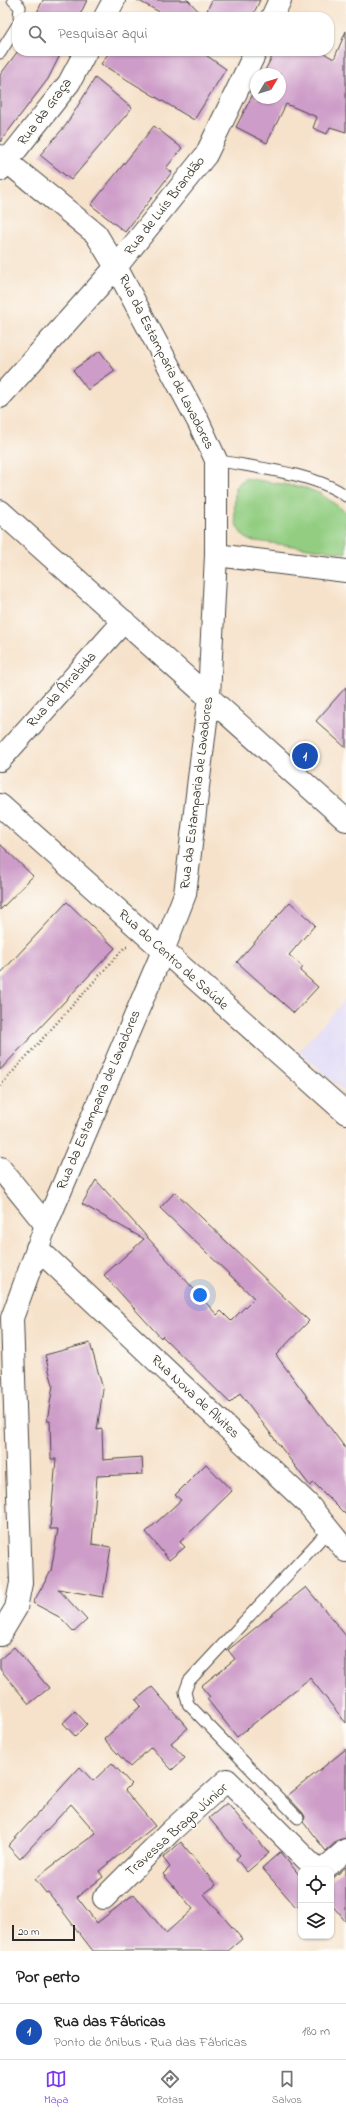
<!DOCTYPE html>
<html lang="pt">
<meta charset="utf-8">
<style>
:root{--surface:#fff;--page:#f2f2f2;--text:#222;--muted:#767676;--line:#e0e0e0;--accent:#7c3aed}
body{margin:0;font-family:"Indie Flower",sans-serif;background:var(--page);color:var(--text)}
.controls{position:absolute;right:12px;bottom:12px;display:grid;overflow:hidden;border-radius:8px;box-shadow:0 1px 3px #0004}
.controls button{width:36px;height:36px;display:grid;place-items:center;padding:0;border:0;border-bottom:1px solid var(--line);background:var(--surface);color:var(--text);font:20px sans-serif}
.compass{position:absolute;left:250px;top:68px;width:36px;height:36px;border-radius:50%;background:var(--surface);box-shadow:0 1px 3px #0004;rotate:52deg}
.scale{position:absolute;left:12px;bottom:10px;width:63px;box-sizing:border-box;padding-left:4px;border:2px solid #2b2b2b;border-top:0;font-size:11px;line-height:14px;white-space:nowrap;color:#2b2b2b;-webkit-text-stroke:3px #fdfcf7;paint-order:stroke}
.you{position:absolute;left:200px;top:1295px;width:14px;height:14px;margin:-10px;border:3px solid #fff;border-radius:50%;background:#1a73e8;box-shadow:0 0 0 6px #1a73e833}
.badge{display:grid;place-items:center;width:26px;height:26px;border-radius:50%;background:var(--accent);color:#fff;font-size:13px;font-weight:700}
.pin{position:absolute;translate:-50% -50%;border:2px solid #fff;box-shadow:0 1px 4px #0006}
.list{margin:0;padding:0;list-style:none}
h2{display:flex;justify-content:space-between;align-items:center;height:52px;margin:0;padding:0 16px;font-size:17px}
h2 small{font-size:13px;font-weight:400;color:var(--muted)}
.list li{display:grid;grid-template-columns:26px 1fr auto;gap:12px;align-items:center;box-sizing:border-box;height:56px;padding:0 16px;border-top:1px solid var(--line)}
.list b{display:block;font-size:15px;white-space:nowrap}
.list p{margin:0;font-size:13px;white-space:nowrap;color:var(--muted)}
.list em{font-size:13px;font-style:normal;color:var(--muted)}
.icon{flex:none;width:22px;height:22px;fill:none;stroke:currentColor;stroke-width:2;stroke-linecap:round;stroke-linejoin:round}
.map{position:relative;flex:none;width:346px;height:1951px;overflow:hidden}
.search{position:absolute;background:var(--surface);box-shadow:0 1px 3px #0004;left:12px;right:12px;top:12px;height:44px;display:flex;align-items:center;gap:10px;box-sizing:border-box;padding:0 14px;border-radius:16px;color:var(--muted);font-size:15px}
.sheet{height:108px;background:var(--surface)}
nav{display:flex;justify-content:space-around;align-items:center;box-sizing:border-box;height:56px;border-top:1px solid var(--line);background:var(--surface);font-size:11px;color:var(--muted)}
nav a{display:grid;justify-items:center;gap:2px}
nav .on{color:var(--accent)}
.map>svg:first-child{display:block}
</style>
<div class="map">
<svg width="346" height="1951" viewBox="0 0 346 1951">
<rect width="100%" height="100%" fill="#fdfcf7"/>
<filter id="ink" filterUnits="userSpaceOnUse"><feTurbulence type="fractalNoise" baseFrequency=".025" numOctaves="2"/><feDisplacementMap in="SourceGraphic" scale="8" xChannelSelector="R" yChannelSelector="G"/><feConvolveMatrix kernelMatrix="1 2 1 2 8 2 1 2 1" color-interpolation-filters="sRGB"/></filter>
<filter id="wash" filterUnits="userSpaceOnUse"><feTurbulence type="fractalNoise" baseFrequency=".012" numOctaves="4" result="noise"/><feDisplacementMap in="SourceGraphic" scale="16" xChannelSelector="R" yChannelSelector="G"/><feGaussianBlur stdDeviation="0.9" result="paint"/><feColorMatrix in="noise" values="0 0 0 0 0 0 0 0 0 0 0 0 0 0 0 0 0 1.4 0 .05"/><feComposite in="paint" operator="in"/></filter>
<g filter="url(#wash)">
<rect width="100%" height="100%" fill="#f6e2cb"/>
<polygon fill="#dcd5f6" points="346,999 346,1093 299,1051"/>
<path fill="#92cd81" stroke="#5e7c56" d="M245,478l61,10 15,6 25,18v41l-98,-13c-18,-14 -13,-32 -13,-53z"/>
<g id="blocks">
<g fill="#cd9cc8">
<polygon points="43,0 87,0 79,17 35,17"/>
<polygon points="137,0 188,0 204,17 212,0 260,0 252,17 169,17"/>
<polygon points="346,31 346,132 330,127 327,134 313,128 317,117 286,104 267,143 236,127 256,88 256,98 280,98 280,74 263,74 275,51 320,51 334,59"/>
<polygon points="18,51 62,51 48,79 0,142 0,75"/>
<polygon points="110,51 200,51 226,69 194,120 101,64"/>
<polygon points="95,78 132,108 71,180 40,155 66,125"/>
<polygon points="154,126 182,148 166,168 172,172 125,232 91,205"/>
<polygon points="100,351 115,371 88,390 73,370"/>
<polygon points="346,687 346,748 316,721"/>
<polygon points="0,844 33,876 0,910"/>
<polygon points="67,902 115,948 0,1070 0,974"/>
<polygon points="290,902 315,925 289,955 303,967 300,971 318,987 294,1013 237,962"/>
<polygon points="96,1180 217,1315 221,1311 231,1321 254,1298 160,1208 175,1192 309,1321 276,1355 346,1449 346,1515 314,1483 310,1486 240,1393 230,1403 162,1336 161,1338 104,1275 144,1239 82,1204"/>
<polygon points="90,1343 103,1389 97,1430 102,1429 103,1460 142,1457 143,1474 97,1476 92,1544 111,1547 103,1597 58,1589 87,1620 74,1632 61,1618 33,1603 51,1571 58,1529 50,1529 56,1459 51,1459 50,1421 47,1421 53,1385 45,1355"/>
<polygon points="206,1464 232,1491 180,1542 185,1547 169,1560 146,1532 181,1500 175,1495"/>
<polygon points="306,1587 346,1636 346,1723 310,1678 237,1737 207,1699 210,1697 201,1686 235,1659 228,1650"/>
<polygon points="14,1647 49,1688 29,1704 0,1669 0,1659"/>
<polygon points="152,1687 188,1728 171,1743 185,1758 172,1770 151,1747 130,1767 104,1739 141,1706 136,1700"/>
<polygon points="75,1711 87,1724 75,1736 63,1723"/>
<polygon points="346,1749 346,1838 338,1840 326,1851 303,1822 305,1817 303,1813 287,1796"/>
<polygon points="112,1763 131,1784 125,1790 155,1826 99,1871 103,1877 77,1897 97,1923 134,1894 166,1933 193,1909 163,1874 170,1867 163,1858 181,1842 216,1885 204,1894 242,1939 228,1951 93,1951 48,1892 46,1893 35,1879 96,1833 71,1804 20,1859 8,1846 80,1767 93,1781"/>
<polygon points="227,1803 269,1853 247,1872 236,1859 240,1855 209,1818"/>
<polygon points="280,1852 301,1877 301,1903 296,1907 262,1868"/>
<polygon points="346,1867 346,1922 331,1904 331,1880"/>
</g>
</g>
</g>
<g filter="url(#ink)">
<use href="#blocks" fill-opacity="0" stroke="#494643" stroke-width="1"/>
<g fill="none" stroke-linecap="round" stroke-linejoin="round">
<g stroke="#494643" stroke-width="13">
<g id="service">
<polyline points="13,0 20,7 19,17"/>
<polyline points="0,53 17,26"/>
<path d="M216,460c39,8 99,13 130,36"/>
<polyline points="298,1818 188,1704 185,1692 189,1681 329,1530"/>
</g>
</g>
<g stroke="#494643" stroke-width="24">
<g id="minor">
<polyline points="105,17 114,0"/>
<polyline points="272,17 280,0"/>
<polyline points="0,156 96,234 116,267 198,421 216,460 216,555 209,696 185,894 163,951 46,1225 12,1318 21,1583 16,1608 0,1635"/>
<polyline points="0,170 69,83 86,51"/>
<polyline points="0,397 116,267 206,155 256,51"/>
<polyline points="0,511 346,820"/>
<polyline points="216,555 346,571"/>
<polyline points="0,760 124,621"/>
<polyline points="0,805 346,1113"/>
<polyline points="0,1168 46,1225"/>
<polyline points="37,1248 307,1503 346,1551"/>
<polyline points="323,1870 346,1850"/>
<polyline points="104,1898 171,1831 227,1780 317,1870"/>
</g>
</g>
<polyline stroke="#494643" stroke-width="2.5" stroke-dasharray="1 3" stroke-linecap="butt" points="0,1086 125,947 127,947"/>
<use href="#service" stroke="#fff" stroke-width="11"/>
<use href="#minor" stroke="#fff" stroke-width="22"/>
</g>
</g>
<g text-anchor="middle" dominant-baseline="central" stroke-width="3" stroke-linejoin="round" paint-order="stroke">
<g font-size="14" fill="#2b2b2b" stroke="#fdfcf7">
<text transform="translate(45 112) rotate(-53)">Rua da Graça</text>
<text transform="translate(165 206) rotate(-52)">Rua de Luís Brandão</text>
<text transform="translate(166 362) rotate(63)">Rua da Estamparia de Lavadores</text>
<text transform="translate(62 690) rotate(-48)">Rua da Árrabida</text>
<text transform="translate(197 793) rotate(-83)">Rua da Estamparia de Lavadores</text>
<text transform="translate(173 960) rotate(42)">Rua do Centro de Saúde</text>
<text transform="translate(99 1100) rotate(-67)">Rua da Estamparia de Lavadores</text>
<text transform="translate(195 1397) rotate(43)">Rua Nova de Alvites</text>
<text transform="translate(177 1830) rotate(-42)">Travessa Braga Júnior</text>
</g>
</g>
</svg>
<div class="controls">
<button><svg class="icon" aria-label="locate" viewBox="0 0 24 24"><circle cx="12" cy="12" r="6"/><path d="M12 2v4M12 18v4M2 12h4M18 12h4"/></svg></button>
<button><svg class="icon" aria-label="layers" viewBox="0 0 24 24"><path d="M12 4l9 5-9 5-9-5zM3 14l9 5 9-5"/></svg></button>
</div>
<svg class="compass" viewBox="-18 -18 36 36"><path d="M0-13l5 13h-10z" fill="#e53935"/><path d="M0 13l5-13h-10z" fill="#767676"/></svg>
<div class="scale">20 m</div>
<div class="you"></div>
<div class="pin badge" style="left:305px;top:756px;background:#1a4fb4">1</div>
<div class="search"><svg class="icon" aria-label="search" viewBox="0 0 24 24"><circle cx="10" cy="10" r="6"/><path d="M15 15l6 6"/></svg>Pesquisar aqui</div>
</div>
<section class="sheet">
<h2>Por perto<small></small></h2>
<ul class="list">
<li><span class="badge" style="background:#1a4fb4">1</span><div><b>Rua das Fábricas</b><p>Ponto de ônibus · Rua das Fábricas</p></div><em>180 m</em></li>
</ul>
</section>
<nav>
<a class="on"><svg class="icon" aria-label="map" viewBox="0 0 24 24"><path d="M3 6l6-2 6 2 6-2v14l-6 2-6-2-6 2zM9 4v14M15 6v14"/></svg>Mapa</a>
<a><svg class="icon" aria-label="directions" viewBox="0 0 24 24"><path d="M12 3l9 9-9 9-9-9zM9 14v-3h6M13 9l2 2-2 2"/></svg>Rotas</a>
<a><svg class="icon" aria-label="saved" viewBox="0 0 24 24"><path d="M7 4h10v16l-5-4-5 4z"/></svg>Salvos</a>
</nav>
